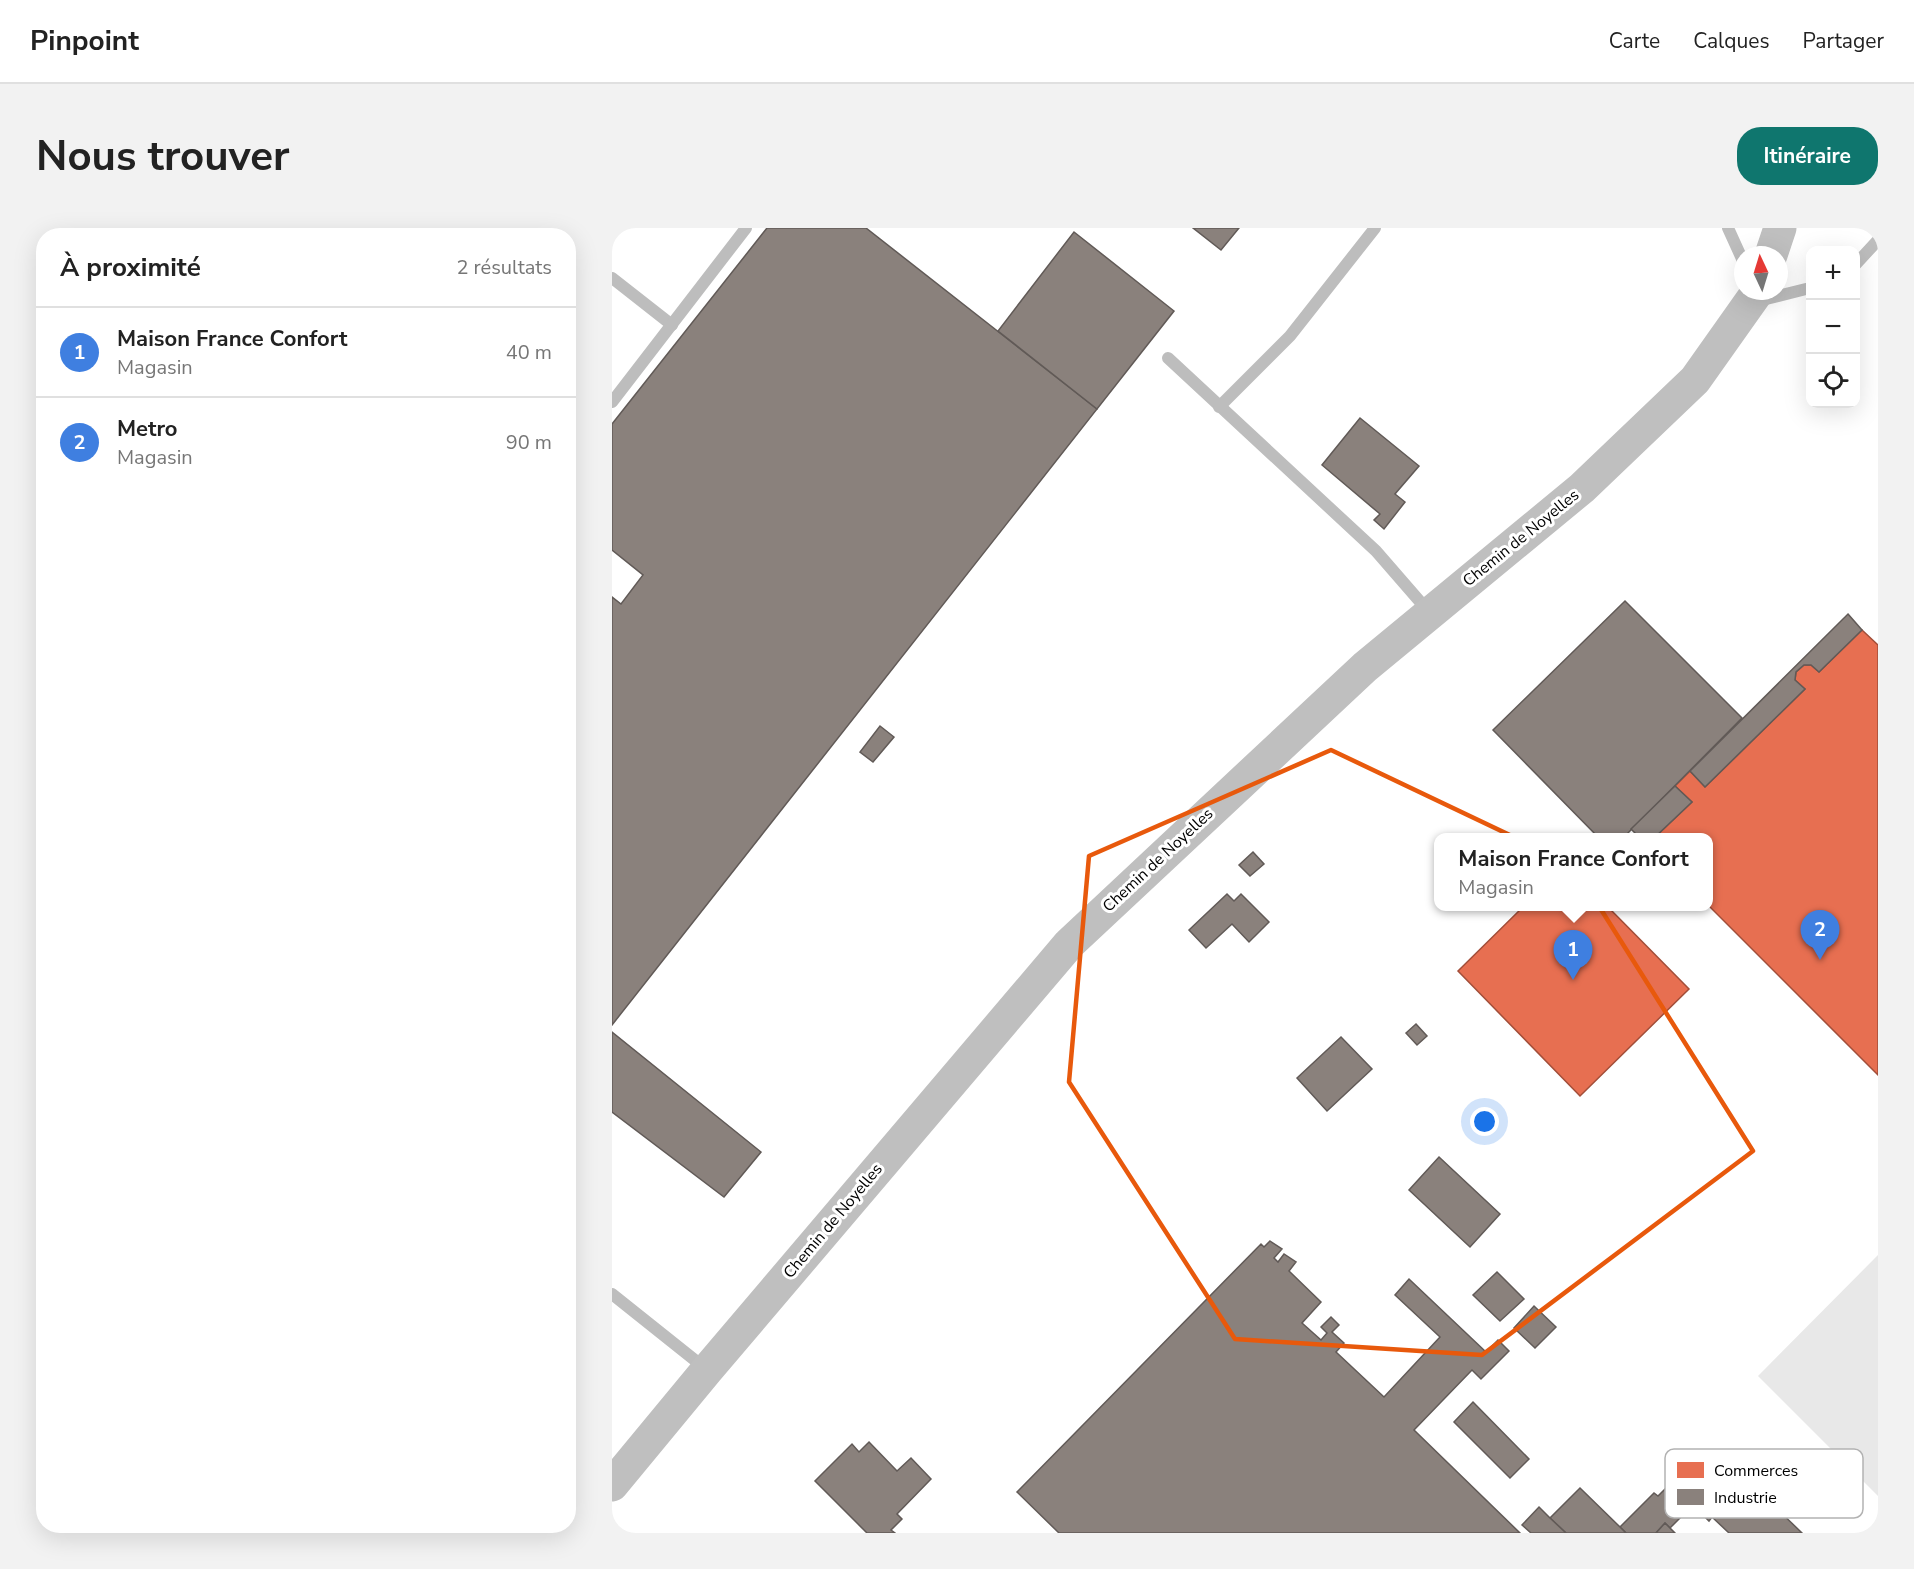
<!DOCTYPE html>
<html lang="fr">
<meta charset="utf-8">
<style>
:root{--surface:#fff;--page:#f2f2f2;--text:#222;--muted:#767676;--line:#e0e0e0;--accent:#0f766e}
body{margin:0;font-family:"Nunito Sans",sans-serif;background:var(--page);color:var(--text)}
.controls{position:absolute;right:18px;top:18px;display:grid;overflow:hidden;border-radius:12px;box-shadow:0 6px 24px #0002}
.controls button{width:54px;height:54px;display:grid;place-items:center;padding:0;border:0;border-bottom:2px solid var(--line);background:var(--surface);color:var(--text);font:30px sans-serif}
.compass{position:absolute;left:1122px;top:18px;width:54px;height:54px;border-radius:50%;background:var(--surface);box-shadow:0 6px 24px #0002;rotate:356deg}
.you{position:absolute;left:873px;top:894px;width:21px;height:21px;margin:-15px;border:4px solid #fff;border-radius:50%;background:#1a73e8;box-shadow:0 0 0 9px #1a73e833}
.badge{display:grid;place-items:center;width:39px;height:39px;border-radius:50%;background:var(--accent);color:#fff;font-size:20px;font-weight:700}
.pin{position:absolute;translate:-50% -50px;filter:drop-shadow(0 2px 3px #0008)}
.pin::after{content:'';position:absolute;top:32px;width:21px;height:18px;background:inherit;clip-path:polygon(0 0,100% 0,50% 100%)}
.popup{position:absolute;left:822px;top:605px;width:279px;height:78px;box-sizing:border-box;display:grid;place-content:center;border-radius:12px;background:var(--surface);filter:drop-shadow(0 2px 4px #0005);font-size:20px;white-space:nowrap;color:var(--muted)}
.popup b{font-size:22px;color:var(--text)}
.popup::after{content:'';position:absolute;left:50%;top:100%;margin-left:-12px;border:12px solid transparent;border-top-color:var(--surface)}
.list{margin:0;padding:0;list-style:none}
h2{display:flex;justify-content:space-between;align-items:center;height:78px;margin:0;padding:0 24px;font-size:26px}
h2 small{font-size:20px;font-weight:400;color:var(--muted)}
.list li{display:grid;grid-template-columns:39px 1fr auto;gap:18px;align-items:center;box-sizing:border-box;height:90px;padding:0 24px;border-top:2px solid var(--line)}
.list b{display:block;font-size:22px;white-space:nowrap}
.list p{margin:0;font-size:20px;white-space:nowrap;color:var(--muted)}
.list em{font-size:20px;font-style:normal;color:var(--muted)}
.icon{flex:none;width:33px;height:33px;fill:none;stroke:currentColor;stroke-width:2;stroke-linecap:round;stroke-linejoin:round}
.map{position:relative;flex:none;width:1266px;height:1305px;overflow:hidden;border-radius:24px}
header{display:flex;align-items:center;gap:36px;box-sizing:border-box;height:84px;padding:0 30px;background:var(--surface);border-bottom:2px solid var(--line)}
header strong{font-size:28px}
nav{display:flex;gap:33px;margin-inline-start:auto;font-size:21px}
.intro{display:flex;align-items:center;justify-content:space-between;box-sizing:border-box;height:144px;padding:0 36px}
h1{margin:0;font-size:42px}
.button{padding:15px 27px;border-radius:24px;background:var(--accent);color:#fff;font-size:21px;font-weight:700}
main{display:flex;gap:36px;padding:0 36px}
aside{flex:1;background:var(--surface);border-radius:24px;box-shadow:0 6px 24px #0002}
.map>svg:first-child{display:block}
</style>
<header>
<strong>Pinpoint</strong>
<nav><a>Carte</a><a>Calques</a><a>Partager</a></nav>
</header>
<div class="intro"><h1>Nous trouver</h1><a class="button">Itinéraire</a></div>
<main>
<aside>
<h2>À proximité<small>2 résultats</small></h2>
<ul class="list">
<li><span class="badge" style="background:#3f7fe0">1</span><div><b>Maison France Confort</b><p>Magasin</p></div><em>40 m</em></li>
<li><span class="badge" style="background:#3f7fe0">2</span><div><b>Metro</b><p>Magasin</p></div><em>90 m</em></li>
</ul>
</aside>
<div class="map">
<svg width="1266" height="1305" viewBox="0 0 1266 1305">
<rect width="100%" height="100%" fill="#fff"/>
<polygon fill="#e8e8e8" points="1266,1027 1266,1268 1146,1148"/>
<g fill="#e76f51" stroke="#a24e39" stroke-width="1.5">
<polygon points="1250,402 1266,417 1266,847 1096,677 1096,610 1042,610 1080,574 1063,558 1078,543 1093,559 1193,461 1183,452 1184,444 1192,437 1199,437 1207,444"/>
<polygon points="912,678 995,678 1077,761 968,868 846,743"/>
</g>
<g fill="#8a817c" stroke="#615a57" stroke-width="1.5">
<polygon points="155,0 254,0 485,181 0,797 0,369 9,376 31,347 0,322 0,196"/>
<polygon points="581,0 627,0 609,22"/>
<polygon points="462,4 562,83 485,181 386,103"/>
<polygon points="748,190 807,238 783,266 793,274 772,301 762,292 768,286 710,237"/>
<polygon points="1013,373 1130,490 1011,610 987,610 881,502"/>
<polygon points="1236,386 1250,402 1207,444 1199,437 1192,437 1184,444 1183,452 1193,461 1093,559 1078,543"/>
<polygon points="268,498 282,509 261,534 248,524"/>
<polygon points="1063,558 1080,574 1042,610 1028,610 1019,601"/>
<polygon points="641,624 652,636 638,648 627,637"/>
<polygon points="615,666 622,673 629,666 657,694 637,714 620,696 594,720 577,702"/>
<polygon points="804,796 815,808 805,817 794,805"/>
<polygon points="0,804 149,924 112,969 0,884"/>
<polygon points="729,809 760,841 715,883 685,850"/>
<polygon points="827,929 888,986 858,1019 797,962"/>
<polygon points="658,1013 670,1021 662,1030 666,1034 672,1026 684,1034 677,1043 709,1074 690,1095 709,1112 715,1105 709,1099 719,1089 727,1097 720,1104 732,1115 724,1124 772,1169 828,1109 783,1067 797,1051 874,1124 886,1112 897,1123 869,1151 860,1142 802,1202 908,1305 447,1305 405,1264 649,1016 652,1019"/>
<polygon points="885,1044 912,1071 888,1093 861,1067"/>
<polygon points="922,1078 944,1099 923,1120 902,1100"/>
<polygon points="861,1174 917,1231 898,1250 842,1194"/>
<polygon points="257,1214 285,1243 299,1230 319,1251 285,1286 290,1291 279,1302 283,1305 255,1305 203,1253 240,1216 247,1224"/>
<polygon points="1119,1236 1190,1305 1117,1305 1100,1289 1097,1293 1081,1277 1058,1300 1053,1295 1044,1305 1014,1305 1008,1299 1042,1265 1046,1268 1070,1244 1088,1262 1081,1270 1083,1273"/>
<polygon points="968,1260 1008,1299 1014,1305 954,1305 938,1290"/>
<polygon points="927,1279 938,1290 954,1305 919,1305 910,1297"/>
<polygon points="1053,1295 1063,1305 1044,1305"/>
</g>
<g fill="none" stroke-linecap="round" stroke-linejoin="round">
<g stroke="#bdbdbd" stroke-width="12">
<polyline points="1116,0 1131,33"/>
<polyline points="1244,36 1266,12"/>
<polyline points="0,50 60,97"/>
<polyline points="1146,73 1198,60"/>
<polyline points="556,130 764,323 817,384"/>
<polyline points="0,174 134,0"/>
<polyline points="607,179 678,108 763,0"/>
<polyline points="0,1066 94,1141"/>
</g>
<g stroke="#bfbfbf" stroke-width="33">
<polyline points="1159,27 1168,0"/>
<polyline points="0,1257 95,1142 457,716 753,439 970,260 1083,152 1146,63"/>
</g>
</g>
<path fill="none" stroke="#e8590c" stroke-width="4.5" stroke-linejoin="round" d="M719,522l242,115 180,286 -271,204 -247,-16 -166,-257 20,-226z"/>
<g text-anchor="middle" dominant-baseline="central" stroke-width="6" stroke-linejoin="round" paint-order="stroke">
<g font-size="16" fill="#000" stroke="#fff">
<text transform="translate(909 310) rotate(-39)">Chemin de Noyelles</text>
<text transform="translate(546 632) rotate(-43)">Chemin de Noyelles</text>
<text transform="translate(221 993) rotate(-50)">Chemin de Noyelles</text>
</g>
</g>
<rect x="1053" y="1221" width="198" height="69" rx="9" fill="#fff" stroke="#b2b2b2" stroke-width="1.5"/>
<rect x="1065" y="1234" width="27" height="16" fill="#e76f51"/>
<rect x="1065" y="1261" width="27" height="16" fill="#8a817c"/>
<g font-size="16" fill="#000">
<text x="1102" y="1248">Commerces</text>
<text x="1102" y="1275">Industrie</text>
</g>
</svg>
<div class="controls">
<button>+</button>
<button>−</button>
<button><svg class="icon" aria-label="locate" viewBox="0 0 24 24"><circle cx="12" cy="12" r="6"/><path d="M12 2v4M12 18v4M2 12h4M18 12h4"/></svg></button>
</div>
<svg class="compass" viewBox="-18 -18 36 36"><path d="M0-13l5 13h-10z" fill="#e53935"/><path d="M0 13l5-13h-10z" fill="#767676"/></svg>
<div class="you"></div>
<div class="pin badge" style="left:961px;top:752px;background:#3f7fe0">1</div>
<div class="popup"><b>Maison France Confort</b>Magasin</div>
<div class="pin badge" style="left:1208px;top:732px;background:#3f7fe0">2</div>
</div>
</main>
